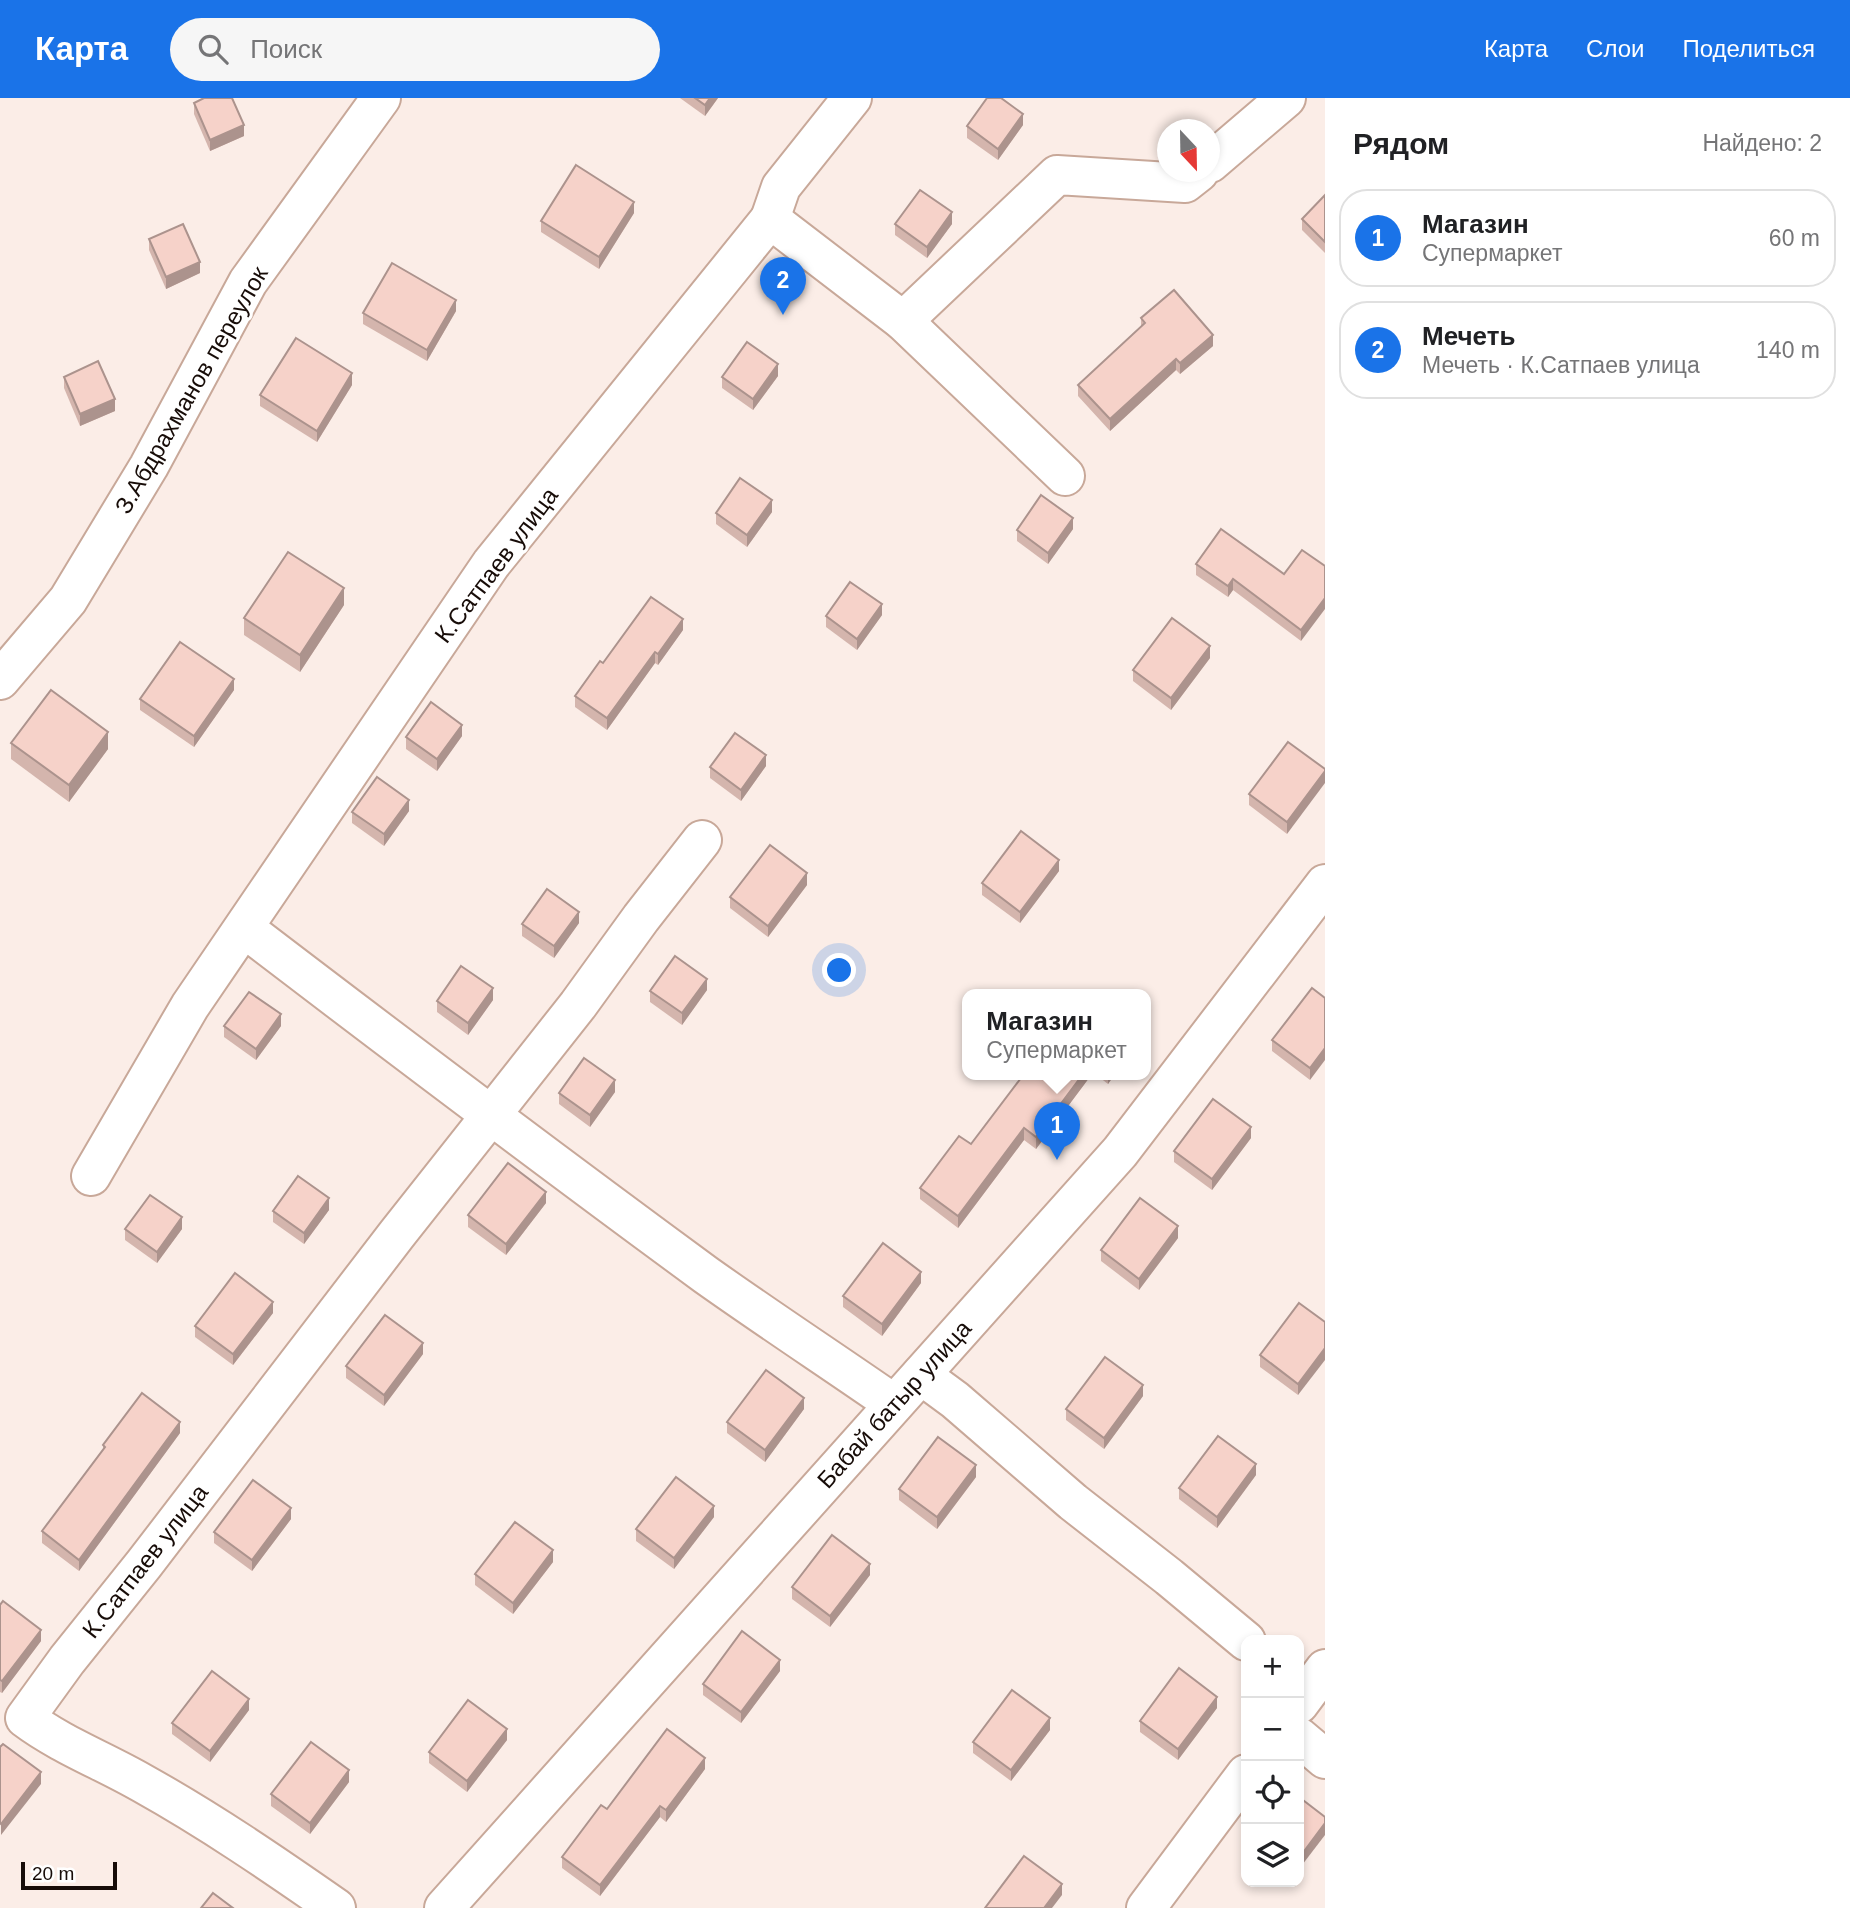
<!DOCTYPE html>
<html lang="ru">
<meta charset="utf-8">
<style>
:root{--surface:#fff;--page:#f6f6f6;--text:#202124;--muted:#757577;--line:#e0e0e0;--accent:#1a73e8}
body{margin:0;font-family:Helvetica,sans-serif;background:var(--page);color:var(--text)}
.controls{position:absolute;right:21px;bottom:21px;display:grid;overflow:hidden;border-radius:14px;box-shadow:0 4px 10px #0003}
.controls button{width:63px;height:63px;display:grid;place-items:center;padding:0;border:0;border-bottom:2px solid var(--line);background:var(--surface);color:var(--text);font:35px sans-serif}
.compass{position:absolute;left:1157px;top:21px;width:63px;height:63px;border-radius:50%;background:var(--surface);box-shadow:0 4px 10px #0003;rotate:158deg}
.scale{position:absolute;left:21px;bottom:18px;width:96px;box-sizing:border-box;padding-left:7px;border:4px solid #170c08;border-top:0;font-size:19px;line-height:24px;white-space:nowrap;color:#170c08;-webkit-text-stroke:5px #fff;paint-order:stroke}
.you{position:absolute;left:840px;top:873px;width:24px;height:24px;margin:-18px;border:5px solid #fff;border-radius:50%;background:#1a73e8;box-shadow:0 0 0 10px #1a73e833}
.badge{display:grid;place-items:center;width:46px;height:46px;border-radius:50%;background:var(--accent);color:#fff;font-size:23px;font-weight:700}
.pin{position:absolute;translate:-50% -58px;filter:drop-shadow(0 2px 4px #0008)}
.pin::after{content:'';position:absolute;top:37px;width:24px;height:21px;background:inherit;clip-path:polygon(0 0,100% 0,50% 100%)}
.popup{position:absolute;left:962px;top:891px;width:189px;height:91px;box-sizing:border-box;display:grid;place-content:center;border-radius:14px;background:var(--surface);filter:drop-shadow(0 2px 5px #0005);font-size:23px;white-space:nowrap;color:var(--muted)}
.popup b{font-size:26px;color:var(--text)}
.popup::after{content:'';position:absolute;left:50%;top:100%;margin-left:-14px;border:14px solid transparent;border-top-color:var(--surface)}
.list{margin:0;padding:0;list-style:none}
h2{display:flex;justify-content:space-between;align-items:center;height:91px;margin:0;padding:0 28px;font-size:30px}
h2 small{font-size:23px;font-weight:400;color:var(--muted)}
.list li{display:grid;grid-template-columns:46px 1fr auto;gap:21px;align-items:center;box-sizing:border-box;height:98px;margin:0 14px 14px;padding:0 14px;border:2px solid var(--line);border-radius:28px}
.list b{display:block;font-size:26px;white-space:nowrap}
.list p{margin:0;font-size:23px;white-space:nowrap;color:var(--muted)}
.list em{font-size:23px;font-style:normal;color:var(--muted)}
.icon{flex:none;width:38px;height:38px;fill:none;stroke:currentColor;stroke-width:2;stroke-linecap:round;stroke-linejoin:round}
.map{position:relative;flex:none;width:1325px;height:1810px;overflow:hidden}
header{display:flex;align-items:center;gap:42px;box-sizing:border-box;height:98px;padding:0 35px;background:var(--accent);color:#fff}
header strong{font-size:33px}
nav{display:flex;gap:38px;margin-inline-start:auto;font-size:24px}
.search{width:490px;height:63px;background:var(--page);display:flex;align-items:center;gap:18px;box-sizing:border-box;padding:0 24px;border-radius:38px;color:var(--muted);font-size:26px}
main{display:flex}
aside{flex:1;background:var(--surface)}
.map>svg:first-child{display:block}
</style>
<header>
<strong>Карта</strong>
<div class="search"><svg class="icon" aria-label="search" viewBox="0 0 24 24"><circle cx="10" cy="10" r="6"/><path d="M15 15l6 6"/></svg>Поиск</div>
<nav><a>Карта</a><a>Слои</a><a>Поделиться</a></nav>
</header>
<main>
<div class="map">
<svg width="1325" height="1810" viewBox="0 0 1325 1810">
<rect width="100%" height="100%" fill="#fbede7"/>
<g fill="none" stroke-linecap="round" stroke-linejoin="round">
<g stroke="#c8a899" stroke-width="42">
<g id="minor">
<polyline points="1210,65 1286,0"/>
<polyline points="770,121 781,89 852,0"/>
<polyline points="903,223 1065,378"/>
<polyline points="0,582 68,502 149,368 248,184 381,0"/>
<path d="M244,830c153,117 307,233 462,347 62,44 126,86 188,129"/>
<polyline points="91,1078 190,908 491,466 770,121 903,223 1057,77 1185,85 1199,74"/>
<polyline points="921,1277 955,1302 1073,1404 1169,1479 1246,1543"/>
<polyline points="1299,1606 1325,1571"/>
<polyline points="1299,1639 1325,1661"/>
<path d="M336,1810c-63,-44 -126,-87 -194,-125 -38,-22 -81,-38 -117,-65l42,-58 77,-96 253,-330 181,-229 63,-87 61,-78"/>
<polyline points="444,1810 1120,1054 1325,786"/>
<polyline points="1146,1810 1246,1676"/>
</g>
</g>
<use href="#minor" stroke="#fff" stroke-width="38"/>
</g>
<g fill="#d4b5ad">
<polygon points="680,0 718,0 705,18"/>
<polygon points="194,5 244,38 210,53 194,16"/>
<polygon points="1023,27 998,62 967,40 967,28"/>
<polygon points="1325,97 1325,155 1302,132 1302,121"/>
<polygon points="634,115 599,171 541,134 541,123"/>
<polygon points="895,126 952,126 927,160 895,137"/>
<polygon points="149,141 200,175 166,191 149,152"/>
<polygon points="456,213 427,263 363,226 363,215"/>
<polygon points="1141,220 1213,248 1180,276 1176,272 1110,333 1078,298 1078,287 1141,229"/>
<polygon points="778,278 753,312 722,290 722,279"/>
<polygon points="64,279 115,313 80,328 64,290"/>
<polygon points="352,287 317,344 260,308 260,297"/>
<polygon points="772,414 747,449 716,426 716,415"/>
<polygon points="1073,431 1048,466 1017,443 1017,432"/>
<polygon points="1302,452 1301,543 1233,492 1228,499 1196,477 1196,466 1284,476"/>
<polygon points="344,507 300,574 244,537 244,520"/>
<polygon points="882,517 857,552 826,529 826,518"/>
<polygon points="683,532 658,567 655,565 607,632 575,609 575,598 603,565"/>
<polygon points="1210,560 1171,612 1133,583 1133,572"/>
<polygon points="234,592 194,649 140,612 140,601"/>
<polygon points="462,638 437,673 406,651 406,639"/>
<polygon points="1288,644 1287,736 1249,707 1249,696"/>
<polygon points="11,645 108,651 69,704 11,661"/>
<polygon points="766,668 741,703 710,680 710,669"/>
<polygon points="409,713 384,748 352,725 352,714"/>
<polygon points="1059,773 1020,825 982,797 982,785"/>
<polygon points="807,787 768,839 730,810 730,799"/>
<polygon points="579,825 554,860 522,838 522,826"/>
<polygon points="1312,890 1310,982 1272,953 1272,942"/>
<polygon points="707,892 682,927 650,904 650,893"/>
<polygon points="493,902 468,937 437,914 437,903"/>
<polygon points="224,928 281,928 256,962 224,939"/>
<polygon points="1024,976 1092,976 1036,1051 1024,1042 958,1130 920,1101 920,1090 971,1046"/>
<polygon points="1095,976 1115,976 1108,986"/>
<polygon points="615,994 590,1029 559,1006 559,995"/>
<polygon points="1251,1040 1212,1092 1174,1064 1174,1053"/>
<polygon points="546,1105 506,1157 468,1129 468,1117"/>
<polygon points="329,1112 304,1146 273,1124 273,1113"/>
<polygon points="125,1131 182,1131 157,1165 125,1142"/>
<polygon points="1178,1140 1139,1192 1101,1163 1101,1152"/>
<polygon points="921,1185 882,1238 843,1209 843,1198"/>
<polygon points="273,1215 233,1267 195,1239 195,1228"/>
<polygon points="1325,1224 1298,1297 1260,1269 1260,1257"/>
<polygon points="423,1256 384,1308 346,1280 346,1268"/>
<polygon points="1143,1298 1104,1351 1066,1322 1066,1311"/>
<polygon points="804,1311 765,1364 727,1335 727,1324"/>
<polygon points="180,1335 79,1473 42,1445 42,1433 103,1351 103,1347"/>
<polygon points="1256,1377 1217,1430 1179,1401 1179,1390"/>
<polygon points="976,1379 937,1431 899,1402 899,1391"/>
<polygon points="714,1419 674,1471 636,1443 636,1431"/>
<polygon points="291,1421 252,1473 214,1445 214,1434"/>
<polygon points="553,1464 513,1516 475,1487 475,1476"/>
<polygon points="870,1477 830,1529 792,1501 792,1489"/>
<polygon points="0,1507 41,1543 2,1595 0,1594"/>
<polygon points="780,1573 741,1625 703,1597 703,1586"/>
<polygon points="1217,1610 1178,1662 1140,1634 1140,1623"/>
<polygon points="249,1612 210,1664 172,1636 172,1625"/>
<polygon points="1050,1632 1011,1683 973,1655 973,1644"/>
<polygon points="507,1642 467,1694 429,1665 429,1654"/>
<polygon points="705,1671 666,1724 660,1719 600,1798 562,1770 562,1759 607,1711"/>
<polygon points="349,1684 310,1736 271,1708 271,1696"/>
</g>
<g fill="#ac938d">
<polygon points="710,0 718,0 705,18 705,7"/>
<polygon points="1023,16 1023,27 998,62 998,51"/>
<polygon points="244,27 244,38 210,53 210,42"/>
<polygon points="634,104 634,115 599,171 599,159"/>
<polygon points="952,114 952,126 927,160 927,149"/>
<polygon points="200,164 200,175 166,191 166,179"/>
<polygon points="456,202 456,213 427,263 427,252"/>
<polygon points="1213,237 1213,248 1180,276 1180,265"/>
<polygon points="1176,261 1176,272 1110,333 1110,321"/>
<polygon points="778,266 778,278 753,312 753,301"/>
<polygon points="352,275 352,287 317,344 317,333"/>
<polygon points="115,301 115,313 80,328 80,316"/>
<polygon points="772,402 772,414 747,449 747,437"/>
<polygon points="1073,420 1073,431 1048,466 1048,455"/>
<polygon points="1233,481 1233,492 1228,499 1228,488"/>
<polygon points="344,490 344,507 300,574 300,557"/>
<polygon points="1325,500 1325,511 1301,543 1301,532"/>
<polygon points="882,506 882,517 857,552 857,541"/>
<polygon points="683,521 683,532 658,567 658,556"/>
<polygon points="1210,548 1210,560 1171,612 1171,600"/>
<polygon points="655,554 655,565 607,632 607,620"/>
<polygon points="234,581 234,592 194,649 194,638"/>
<polygon points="462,627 462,638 437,673 437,661"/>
<polygon points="108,634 108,651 69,704 69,687"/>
<polygon points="766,657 766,668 741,703 741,692"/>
<polygon points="1325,673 1325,685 1287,736 1287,724"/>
<polygon points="409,702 409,713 384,748 384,736"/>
<polygon points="1059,762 1059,773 1020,825 1020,814"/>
<polygon points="807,775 807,787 768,839 768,828"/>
<polygon points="579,814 579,825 554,860 554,848"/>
<polygon points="707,881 707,892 682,927 682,915"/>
<polygon points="493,890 493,902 468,937 468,925"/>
<polygon points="281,916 281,928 256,962 256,951"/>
<polygon points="1325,950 1325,962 1310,982 1310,970"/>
<polygon points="1083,976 1092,976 1036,1051 1036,1039"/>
<polygon points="1108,976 1115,976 1108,986"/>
<polygon points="615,982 615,994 590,1029 590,1017"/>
<polygon points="1251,1029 1251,1040 1212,1092 1212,1081"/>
<polygon points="1024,1030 1024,1042 958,1130 958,1118"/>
<polygon points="546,1094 546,1105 506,1157 506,1146"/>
<polygon points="329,1100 329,1112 304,1146 304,1135"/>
<polygon points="182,1119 182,1131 157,1165 157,1154"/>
<polygon points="1178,1128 1178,1140 1139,1192 1139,1181"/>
<polygon points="921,1174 921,1185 882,1238 882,1226"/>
<polygon points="273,1204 273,1215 233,1267 233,1256"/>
<polygon points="423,1245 423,1256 384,1308 384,1297"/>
<polygon points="1325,1250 1325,1262 1298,1297 1298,1286"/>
<polygon points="1143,1287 1143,1298 1104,1351 1104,1340"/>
<polygon points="804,1300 804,1311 765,1364 765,1352"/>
<polygon points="180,1324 180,1335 79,1473 79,1462"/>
<polygon points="1256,1366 1256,1377 1217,1430 1217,1419"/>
<polygon points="976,1367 976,1379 937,1431 937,1419"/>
<polygon points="714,1408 714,1419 674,1471 674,1460"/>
<polygon points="291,1410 291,1421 252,1473 252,1462"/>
<polygon points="553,1452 553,1464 513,1516 513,1505"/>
<polygon points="870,1466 870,1477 830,1529 830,1518"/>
<polygon points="41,1532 41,1543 2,1595 2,1583"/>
<polygon points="780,1562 780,1573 741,1625 741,1614"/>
<polygon points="1217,1599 1217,1610 1178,1662 1178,1651"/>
<polygon points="249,1601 249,1612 210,1664 210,1653"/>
<polygon points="1050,1620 1050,1632 1011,1683 1011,1672"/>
<polygon points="507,1631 507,1642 467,1694 467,1683"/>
<polygon points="705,1660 705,1671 666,1724 666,1712"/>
<polygon points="349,1672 349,1684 310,1736 310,1725"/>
<polygon points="41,1674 41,1686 1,1737 1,1726"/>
<polygon points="660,1708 660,1719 600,1798 600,1787"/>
<polygon points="1325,1725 1325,1737 1299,1771 1299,1760"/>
<polygon points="1062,1786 1062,1797 1052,1810 1044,1810"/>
</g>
<g fill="#f6d2c9" stroke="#ac938d" stroke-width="2">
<polygon points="204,0 232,0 244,27 210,42 194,5"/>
<polygon points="695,0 710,0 705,7"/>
<polygon points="987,0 1001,0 1023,16 998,51 967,28"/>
<polygon points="576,67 634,104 599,159 541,123"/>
<polygon points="920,92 952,114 927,149 895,126"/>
<polygon points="1325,97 1325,144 1302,121"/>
<polygon points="183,126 200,164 166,179 149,141"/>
<polygon points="392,165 456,202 427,252 363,215"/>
<polygon points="1174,192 1213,237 1180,265 1176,261 1110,321 1078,287 1145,225 1141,220"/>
<polygon points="296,240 352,275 317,333 260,297"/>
<polygon points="747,244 778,266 753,301 722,279"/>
<polygon points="98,263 115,301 80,316 64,279"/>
<polygon points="740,380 772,402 747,437 716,415"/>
<polygon points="1041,397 1073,420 1048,455 1017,432"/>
<polygon points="1221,431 1284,476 1302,452 1325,468 1325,500 1301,532 1233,481 1228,488 1196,466"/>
<polygon points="288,454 344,490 300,557 244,520"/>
<polygon points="850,484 882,506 857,541 826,518"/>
<polygon points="651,499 683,521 658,556 655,554 607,620 575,598 600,563 603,565"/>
<polygon points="1172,520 1210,548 1171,600 1133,572"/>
<polygon points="180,544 234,581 194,638 140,601"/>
<polygon points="51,592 108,634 69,687 11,645"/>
<polygon points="431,604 462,627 437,661 406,639"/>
<polygon points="735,635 766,657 741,692 710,669"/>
<polygon points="1288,644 1325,671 1325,673 1287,724 1249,696"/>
<polygon points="377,679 409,702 384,736 352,714"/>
<polygon points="1021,733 1059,762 1020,814 982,785"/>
<polygon points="770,747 807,775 768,828 730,799"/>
<polygon points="547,791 579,814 554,848 522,826"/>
<polygon points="675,858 707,881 682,915 650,893"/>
<polygon points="461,868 493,890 468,925 437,903"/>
<polygon points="1312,890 1325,900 1325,950 1310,970 1272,942"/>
<polygon points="249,894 281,916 256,951 224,928"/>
<polygon points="584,960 615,982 590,1017 559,995"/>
<polygon points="1024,976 1083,976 1036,1039 1024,1030 958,1118 920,1090 959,1038 971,1046"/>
<polygon points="1213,1001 1251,1029 1212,1081 1174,1053"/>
<polygon points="508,1065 546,1094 506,1146 468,1117"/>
<polygon points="298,1078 329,1100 304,1135 273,1113"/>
<polygon points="150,1097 182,1119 157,1154 125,1131"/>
<polygon points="1140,1100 1178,1128 1139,1181 1101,1152"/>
<polygon points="883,1145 921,1174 882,1226 843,1198"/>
<polygon points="235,1175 273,1204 233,1256 195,1228"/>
<polygon points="1299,1205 1325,1224 1325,1250 1298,1286 1260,1257"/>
<polygon points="385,1217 423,1245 384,1297 346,1268"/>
<polygon points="1105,1259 1143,1287 1104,1340 1066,1311"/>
<polygon points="766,1272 804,1300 765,1352 727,1324"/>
<polygon points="142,1295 180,1324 79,1462 42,1433 105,1349 103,1347"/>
<polygon points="1218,1338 1256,1366 1217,1419 1179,1390"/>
<polygon points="938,1339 976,1367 937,1419 899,1391"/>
<polygon points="676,1379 714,1408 674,1460 636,1431"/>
<polygon points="253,1382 291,1410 252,1462 214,1434"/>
<polygon points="515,1424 553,1452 513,1505 475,1476"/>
<polygon points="832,1437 870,1466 830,1518 792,1489"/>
<polygon points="3,1503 41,1532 2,1583 0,1582 0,1507"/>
<polygon points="742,1533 780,1562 741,1614 703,1586"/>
<polygon points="1179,1570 1217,1599 1178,1651 1140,1623"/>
<polygon points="212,1573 249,1601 210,1653 172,1625"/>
<polygon points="1012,1592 1050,1620 1011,1672 973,1644"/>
<polygon points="468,1602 507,1631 467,1683 429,1654"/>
<polygon points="667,1631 705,1660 666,1712 660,1708 600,1787 562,1759 601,1707 607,1711"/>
<polygon points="311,1644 349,1672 310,1725 271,1696"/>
<polygon points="3,1646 41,1674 1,1726 0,1725 0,1649"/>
<polygon points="1299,1699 1325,1719 1325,1725 1299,1760"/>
<polygon points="1024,1758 1062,1786 1044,1810 985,1810"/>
<polygon points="213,1795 233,1810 201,1810"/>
</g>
<g text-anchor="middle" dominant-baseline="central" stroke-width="6" stroke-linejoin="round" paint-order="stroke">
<g font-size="24" fill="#170c08" stroke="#fff">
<text transform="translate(191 292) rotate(-60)">З.Абдрахманов переулок</text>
<text transform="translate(496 467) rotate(-53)">К.Сатпаев улица</text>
<text transform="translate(894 1306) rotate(-48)">Бабай батыр улица</text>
<text transform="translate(145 1463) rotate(-52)">К.Сатпаев улица</text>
</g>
</g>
</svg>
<div class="controls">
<button>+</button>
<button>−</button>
<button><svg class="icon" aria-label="locate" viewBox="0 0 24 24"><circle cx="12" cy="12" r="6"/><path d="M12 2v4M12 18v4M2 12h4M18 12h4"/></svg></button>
<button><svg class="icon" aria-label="layers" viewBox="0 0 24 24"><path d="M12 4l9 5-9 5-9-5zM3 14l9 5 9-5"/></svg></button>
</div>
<svg class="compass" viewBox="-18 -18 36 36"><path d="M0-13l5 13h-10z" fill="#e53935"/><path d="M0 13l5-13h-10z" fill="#757577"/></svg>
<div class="scale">20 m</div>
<div class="you"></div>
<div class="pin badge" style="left:1057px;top:1062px">1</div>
<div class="popup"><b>Магазин</b>Супермаркет</div>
<div class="pin badge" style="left:783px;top:217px">2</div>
</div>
<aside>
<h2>Рядом<small>Найдено: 2</small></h2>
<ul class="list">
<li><span class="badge">1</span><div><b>Магазин</b><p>Супермаркет</p></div><em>60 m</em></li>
<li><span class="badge">2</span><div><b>Мечеть</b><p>Мечеть · К.Сатпаев улица</p></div><em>140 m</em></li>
</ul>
</aside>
</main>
